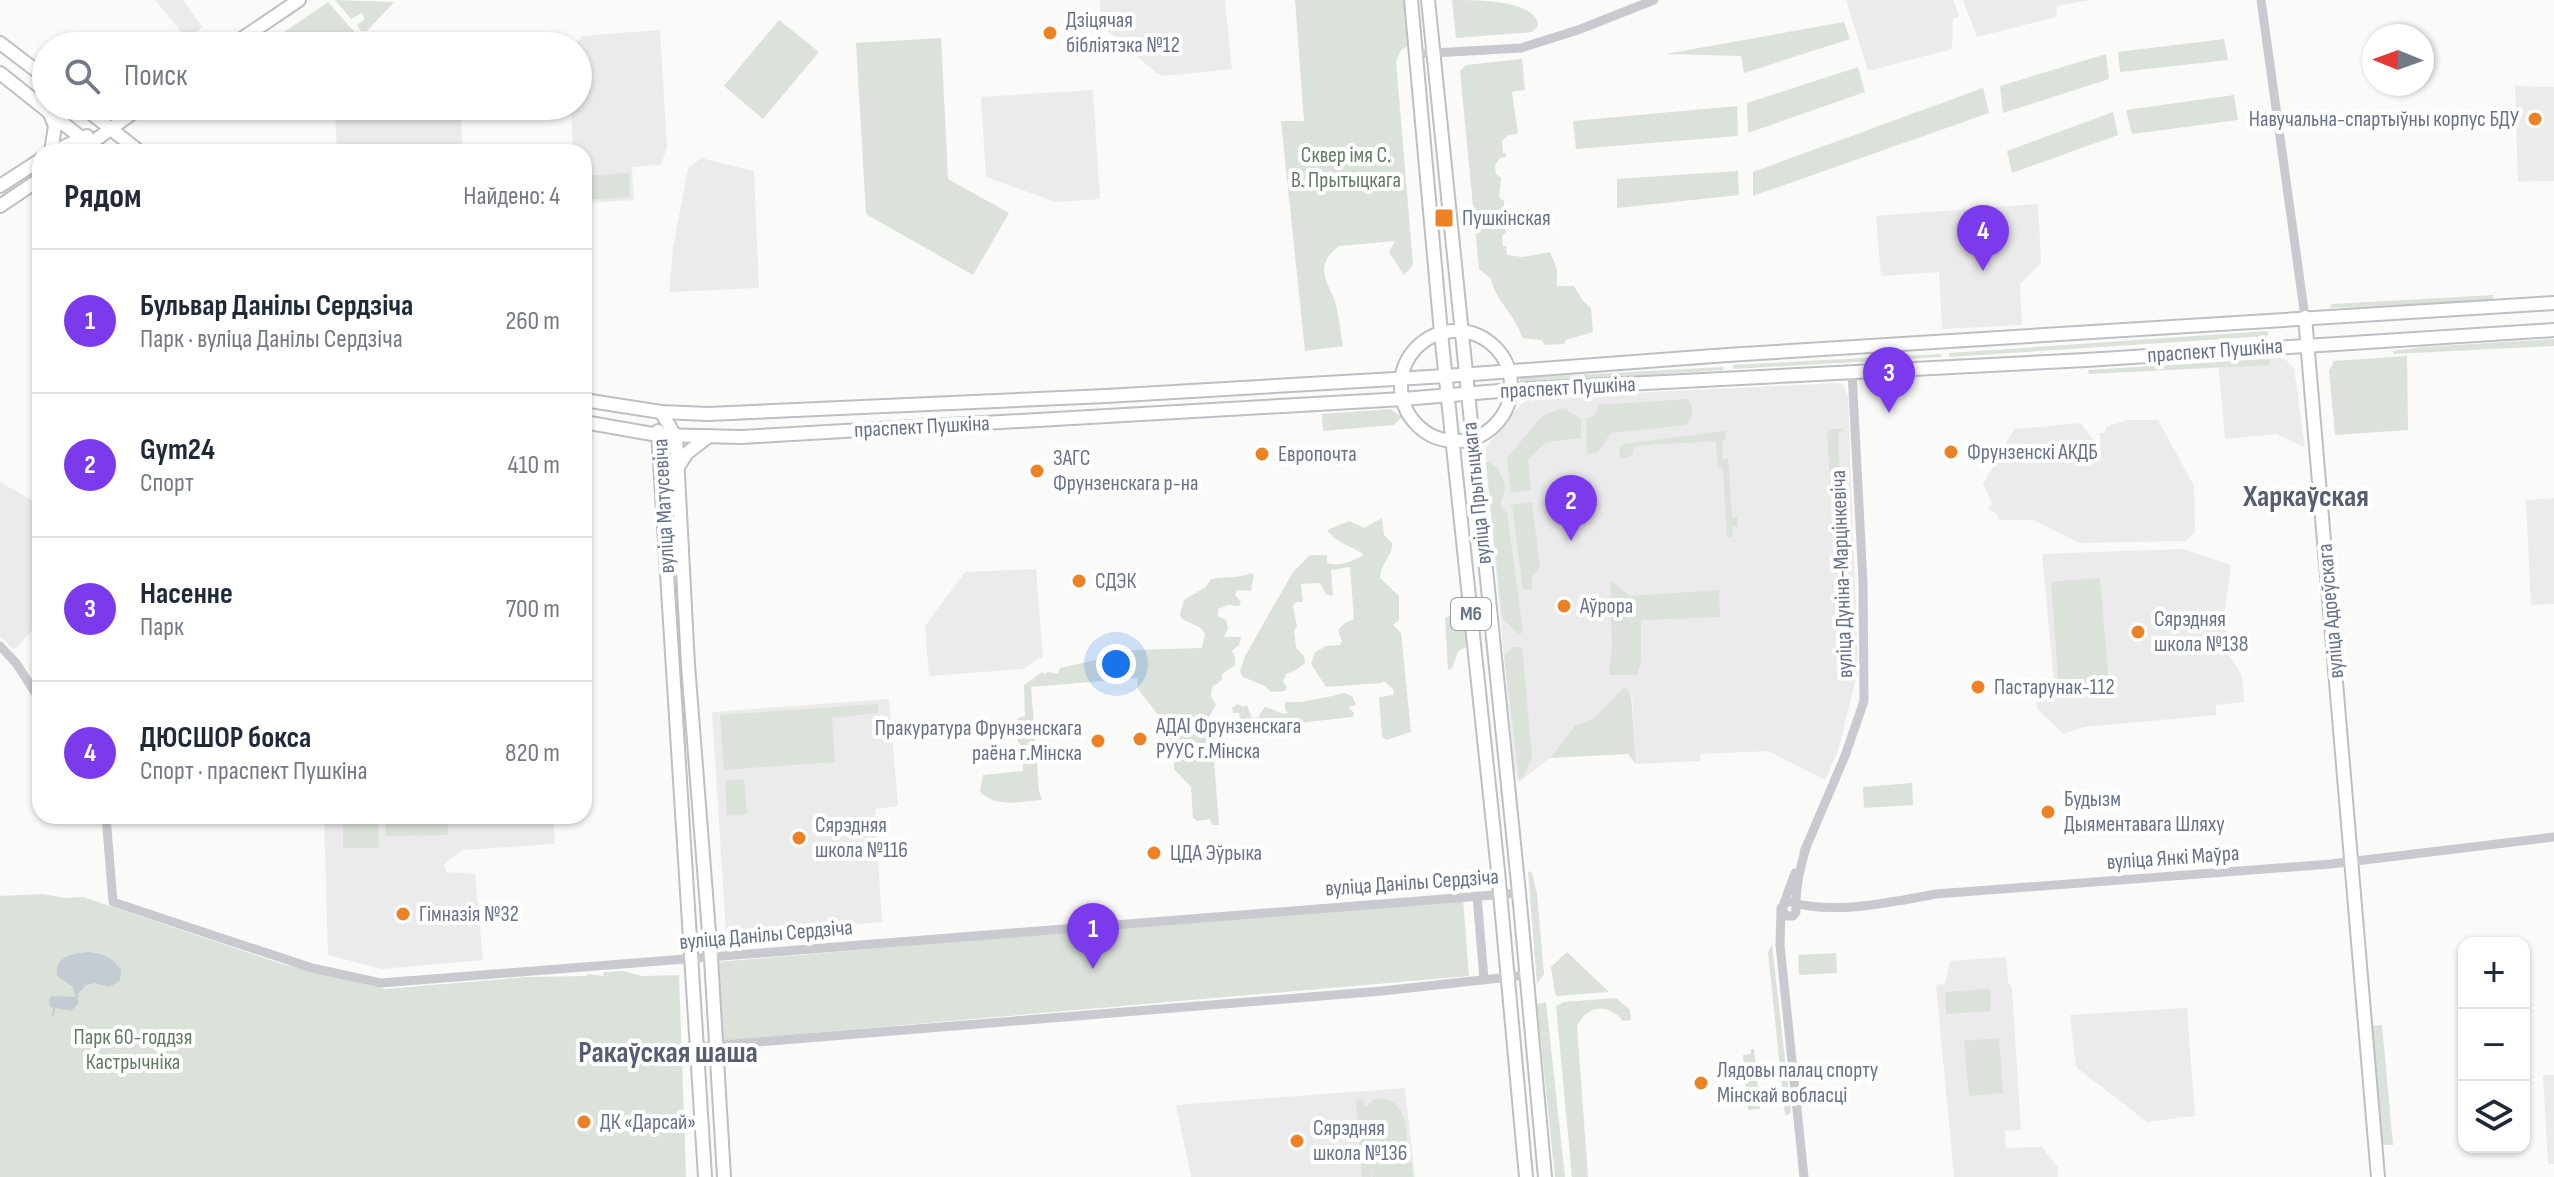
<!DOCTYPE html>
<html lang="ru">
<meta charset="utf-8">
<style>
:root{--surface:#fff;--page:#f2f2f3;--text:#1f2937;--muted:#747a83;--line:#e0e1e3;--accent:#7c3aed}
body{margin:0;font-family:"Sofia Sans Condensed",sans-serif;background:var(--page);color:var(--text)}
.controls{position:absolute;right:24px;bottom:24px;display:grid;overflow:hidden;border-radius:16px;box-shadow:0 2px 6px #0004}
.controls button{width:72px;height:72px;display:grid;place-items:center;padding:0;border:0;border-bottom:2px solid var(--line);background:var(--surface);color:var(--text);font:40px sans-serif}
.compass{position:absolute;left:2362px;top:24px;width:72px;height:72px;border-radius:50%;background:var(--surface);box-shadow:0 2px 6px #0004;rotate:271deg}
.you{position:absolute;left:1116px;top:664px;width:28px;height:28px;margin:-20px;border:6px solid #fff;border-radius:50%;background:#1a73e8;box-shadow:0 0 0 12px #1a73e833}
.badge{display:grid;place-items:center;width:52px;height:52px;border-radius:50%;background:var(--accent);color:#fff;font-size:26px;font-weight:700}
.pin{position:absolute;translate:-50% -66px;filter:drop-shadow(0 2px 4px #0008)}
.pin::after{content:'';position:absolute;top:42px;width:28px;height:24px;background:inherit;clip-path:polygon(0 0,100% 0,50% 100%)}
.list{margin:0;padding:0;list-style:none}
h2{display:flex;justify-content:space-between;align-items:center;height:104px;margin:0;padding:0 32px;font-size:34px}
h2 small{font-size:26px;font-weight:400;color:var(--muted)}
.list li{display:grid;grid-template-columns:52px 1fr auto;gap:24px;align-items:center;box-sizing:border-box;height:144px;padding:0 32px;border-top:2px solid var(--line)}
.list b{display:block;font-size:30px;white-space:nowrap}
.list p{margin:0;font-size:26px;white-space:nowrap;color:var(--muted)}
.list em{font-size:26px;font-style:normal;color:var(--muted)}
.icon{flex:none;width:44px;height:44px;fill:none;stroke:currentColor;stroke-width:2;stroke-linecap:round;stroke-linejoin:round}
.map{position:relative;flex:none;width:2554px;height:1177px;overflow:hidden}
.search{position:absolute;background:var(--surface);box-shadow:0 2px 6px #0004;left:32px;top:32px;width:560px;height:88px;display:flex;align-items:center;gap:20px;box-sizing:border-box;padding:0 28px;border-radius:44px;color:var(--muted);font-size:30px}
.panel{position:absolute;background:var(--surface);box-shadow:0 2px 6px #0004;left:32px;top:144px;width:560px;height:680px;border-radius:24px}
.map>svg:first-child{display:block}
</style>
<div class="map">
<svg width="2554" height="1177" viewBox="0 0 2554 1177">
<rect width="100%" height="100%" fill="#fafaf8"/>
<g fill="#ebebeb">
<polygon points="155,0 183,0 202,27 188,40"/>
<polygon points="1100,0 1225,0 1232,69 1163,76 1156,73 1101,25"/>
<polygon points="1846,0 1953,0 1959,16 1953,19 1952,49 1868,71"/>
<polygon points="1963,0 2091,0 2057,6 2056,17 1977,37"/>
<polygon points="660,30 667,147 661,165 632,167 634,200 584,203 584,152 573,152 571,106 578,106 578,46 575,46 582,36"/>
<polygon points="2515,86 2554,87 2554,181 2518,182"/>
<polygon points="1093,90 1100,199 1055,202 986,177 981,97"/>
<polygon points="338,106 461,106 462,152 337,152 335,111"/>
<polygon points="701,158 754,171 759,288 669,292 673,248 688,168"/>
<polygon points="2038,204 2041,263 2020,284 2022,325 1942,329 1939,272 1881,276 1876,216"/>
<polygon points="2278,358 2285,359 2294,368 2305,447 2276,434 2225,439 2218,362"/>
<polygon points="1839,383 1843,385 1848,396 1858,670 1839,748 1825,780 1768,751 1701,754 1700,761 1636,764 1632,695 1624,687 1594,718 1575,726 1550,758 1518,783 1514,766 1485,451 1487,446 1521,404 1530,398"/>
<polygon points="2128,420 2158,420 2194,486 2195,532 2185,541 2079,543 2033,520 1999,520 1997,514 1988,509 1992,503 1983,484 2014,429 2081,423 2098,447 2101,440 2099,433 2104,433 2107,426"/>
<polygon points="0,482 40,505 40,622 14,650 0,636"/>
<polygon points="2554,498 2554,604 2531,605 2526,500"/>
<polygon points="2183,549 2231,565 2225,611 2228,653 2242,676 2244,702 2216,705 2216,715 2083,727 2064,734 2037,709 2035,684 2054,682 2042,554"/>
<polygon points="1036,569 1043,656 1023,669 929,676 925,626 965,572"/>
<polygon points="889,699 898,806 875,809 882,922 726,934 712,712"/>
<polygon points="324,816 553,816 555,844 462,850 444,864 446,872 475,874 483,960 381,969 328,955"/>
<polygon points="2006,957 2008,982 2012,988 2021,1130 2005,1131 2006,1148 2042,1147 2058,1168 2058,1177 1954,1177 1936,985 1945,984 1950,961"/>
<polygon points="2187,1008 2195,1116 2147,1122 2076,1067 2070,1015"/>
<polygon points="2543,1075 2554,1075 2554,1164 2548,1164"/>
<polygon points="1405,1088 1415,1177 1191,1177 1176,1105"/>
</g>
<g fill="#dae2d9">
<polygon points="335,0 394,2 367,31 361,31 357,25 365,19 362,13 351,19"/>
<path d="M1295,0h109l4,32 -2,6h3v7l-8,5 -5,12 17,203 -9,10 -15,-23 6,-11 -56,5c-22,18 -16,29 -6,50 6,14 7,35 10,50l-38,5 -24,-230h23z"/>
<path d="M1452,0c24,0 86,0 86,26l-6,6 -76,6z"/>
<polygon points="328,2 357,35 338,46 264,46"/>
<polygon points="779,20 819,52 763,119 724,86"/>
<polygon points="1844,22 1850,39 1744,73 1741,56 1666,54"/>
<polygon points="941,38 948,179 1009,213 973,275 866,214 856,43"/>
<polygon points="2224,39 2228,60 2120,72 2118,52"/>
<polygon points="2106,54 2109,79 2003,113 2000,86"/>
<path d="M1522,59l3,31 -13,2 6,42 -10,1 -6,6 1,12h3v4l-6,1 -5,7 1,9 5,4 -2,19 5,4v8l-4,4 6,19 -4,4 1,10h3l1,9 16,2 27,-5 7,17v17h17l9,15 8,7 2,24 -27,8 -2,4 -19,1 -4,-5 -19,-2c-6,-23 -26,-36 -31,-59l-12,-10 -19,-198 6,-6z"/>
<polygon points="1858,67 1865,92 1748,133 1747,103"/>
<polygon points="1983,88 1989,113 1753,196 1753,172"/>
<polygon points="2234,95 2238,120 2132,134 2126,110"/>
<polygon points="1737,106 1738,136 1576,149 1573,121"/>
<polygon points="2113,112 2118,135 2012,173 2007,151"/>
<polygon points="1738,171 1739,195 1617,208 1617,179"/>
<polygon points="629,173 630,197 584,200 584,176"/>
<polygon points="2494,295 2491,301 2330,308 2332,304"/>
<polygon points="2268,331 2268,336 1949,357 1949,353"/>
<polygon points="2554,339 2554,346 2393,354 2393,351 2422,347"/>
<polygon points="1941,354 1941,357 1733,369 1733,365"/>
<polygon points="2407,356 2408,430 2335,435 2329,371 2334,361"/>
<polygon points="2269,359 2269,365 2089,374 2088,370"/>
<polygon points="1723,367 1723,370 1520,383 1520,378"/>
<path d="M1688,399c6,8 5,19 -2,26l-75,8 -14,20 -10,1 -1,-35 8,-3 5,-11z"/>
<polygon points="1564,408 1581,419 1581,438 1546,442 1528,459 1531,490 1511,493 1507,458 1543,415"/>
<polygon points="1390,409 1402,417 1394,425 1323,431 1322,414"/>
<polygon points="1833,429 1845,429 1838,432 1840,486 1847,484 1849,523 1830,524 1833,519 1827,433"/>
<polygon points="1725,431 1726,439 1722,440 1723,459 1728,459 1732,517 1737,517 1738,527 1732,527 1733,537 1727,537 1723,468 1718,468 1716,441 1633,446 1633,453 1628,458 1621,457 1619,452 1621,446 1625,444"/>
<path d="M1492,461l1,6h4c8,18 11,16 3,38l7,8 16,119 -4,2 -17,-16 -16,-156z"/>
<polygon points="1532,502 1540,567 1532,577 1532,589 1523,590 1512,505"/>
<path d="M1382,518l2,17 8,8c1,12 -11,19 -12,35l19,18v24l-6,5 8,8 10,99 -25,8 -4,-4 -3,-39 15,-2 -1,-6 -9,-8 -3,2 -55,4 -15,-23 4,-12 11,-6 14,-1 2,-4 -4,-11 7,-7 9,-4 -4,-52 -19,3 2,26 -7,-2 -6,-11 -19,1 2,18h-7l-3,4 4,21 -3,3 2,18 8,8 1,7 -9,7 -10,4 -3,8 4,5 -2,4 -14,1 -6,-6 -22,-9 -3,-6 5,-15 48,-84 17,-17h17v8c12,4 26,-2 37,-8 -14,-11 -23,-8 -37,-25l22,-9 15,7z"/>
<path d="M1251,573l3,2 -3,16 -14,-1 -2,5 6,7 -2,4 -11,-1 -10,4v7l8,4 2,8 -4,9h17l-2,8 -7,6 3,6v8l-13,9v6l-10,7 -1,9 5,9 -12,21 8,8 3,10 -2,3 6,78h-7l-2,-6 -13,2 -4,-3 -2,-31 -17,-18 1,-16 -7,-4 -3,-25 -27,-35 -1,-11 -106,9 8,104 3,9c-20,1 -48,9 -62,-9l3,-16 40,-4v-18l-11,-27 6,-8 7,-2 -1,-31 18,-13 3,2 3,-2 10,2 2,-6 36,-8 5,-9 101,-3 3,-14 -4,-6 -19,-9 -2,-5 4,-14 22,-13 5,-8c13,-3 29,0 40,-6z"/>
<polygon points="2100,578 2109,685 2059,689 2051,582"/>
<polygon points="1610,580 1630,596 1719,590 1720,617 1641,620 1641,661 1637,675 1609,675 1612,647"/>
<polygon points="1463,609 1466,647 1458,652 1452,668 1448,670 1445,618"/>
<polygon points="1514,647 1522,647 1532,757 1523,777 1519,778 1504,656"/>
<polygon points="1624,687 1631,694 1636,764 1628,754 1550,758 1575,726 1594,718"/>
<path d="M1344,693l8,3 4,9 -8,2 6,6 -1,4 -117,13 -2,-3 6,-10 -1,-4h-6l-1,-5 5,-4 6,3 4,-2 5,13 6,-1 7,-10 19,7 4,-1 -3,-3v-8c13,2 43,-5 59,-9z"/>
<polygon points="878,704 878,713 832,718 835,762 724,770 720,715"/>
<polygon points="744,779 747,814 727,816 725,781"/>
<polygon points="1912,783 1913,805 1864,808 1863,787"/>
<polygon points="343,816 378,816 379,848 343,848"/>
<polygon points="386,816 448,816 448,835 385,836"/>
<polygon points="1528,871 1532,873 1537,894 1544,974 1537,984"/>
<polygon points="43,894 64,898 83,897 282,964 385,989 527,977 586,976 589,974 603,976 604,972 623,971 642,976 679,975 686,1177 0,1177 0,896"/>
<polygon points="1463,899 1469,976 720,1041 717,962"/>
<polygon points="1772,944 1791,1112 1788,1115 1785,1115 1768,953"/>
<polygon points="1567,952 1609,992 1557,996 1555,994 1551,967"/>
<polygon points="1836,953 1837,973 1799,975 1798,955"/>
<polygon points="1990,989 1991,1011 1946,1014 1945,992"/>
<path d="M1616,998l14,12 1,10 -8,1c-15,-18 -36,-16 -46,5l11,151h-16l-16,-171 8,-4z"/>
<polygon points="1546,1002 1565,1177 1555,1177 1537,1004"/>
<polygon points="2382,1025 2393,1145 2383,1145 2372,1026"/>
<polygon points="1999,1038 2003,1093 1969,1096 1964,1041"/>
<polygon points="1751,1049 1754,1049 1760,1109 1748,1110 1743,1055 1751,1054"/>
<path d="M1381,1098c30,4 25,41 27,65h4l1,14h-41l-1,-9v9h-9l-6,-76 7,-1 2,7 8,-7z"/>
</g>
<path fill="#c4cbd2" d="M88,952c15,2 25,5 33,18l-1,11 -11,6 -15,-4 -8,2 -8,9v10l-7,7 -21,-4 -1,-7 2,-4 25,1 -4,-11 -15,-10c-3,-20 15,-22 31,-24z"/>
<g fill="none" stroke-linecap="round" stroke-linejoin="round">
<polyline stroke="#c4cbd2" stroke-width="2" points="53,1015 54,1009"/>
<g stroke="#bdbfc4" stroke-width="16">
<g id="major">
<polyline points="1411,0 1441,333 1498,871 1526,1177"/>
<polyline points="1428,0 1519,893 1545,1177"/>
<polyline points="0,43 46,78"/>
<polyline points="231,46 299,0"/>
<polyline points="0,73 99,152"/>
<polyline points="82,106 140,152"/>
<polyline points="49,111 55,126 51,152"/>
<polyline points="53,152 87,136"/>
<polyline points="79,152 142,106"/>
<polyline points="0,186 40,160"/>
<polyline points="0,206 40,179"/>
<polyline points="2305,317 2378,1177"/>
<circle cx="1456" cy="386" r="55"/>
<polyline points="584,400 661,412 708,414 1106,396 1446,376 1727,355 2554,303"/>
<polyline points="661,412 676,437 688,665 711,958 724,1177"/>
<polyline points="584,422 658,435 741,437 1403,399 1511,390 2086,360 2554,330"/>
<polyline points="658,431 705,1177"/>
<polyline points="678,467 687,453 709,436"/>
</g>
</g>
<g stroke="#c8cacf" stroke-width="9">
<polyline points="2261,0 2305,317"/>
<polyline points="1416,54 1521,48 1578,30 1654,0"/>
<polyline points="0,646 16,663 40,700"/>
<polyline points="106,816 113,902 312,968 381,983 1519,893"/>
<path d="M1806,848c-7,22 -11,42 -10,64l-3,4h-7l-5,-8 7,-7c42,15 105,1 148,-7l395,-30 223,-27"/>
<polyline points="1804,852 1845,756 1864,701 1863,582 1852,372"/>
<polyline points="1477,896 1484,979"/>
<polyline points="1784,903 1795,873"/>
<polyline points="1781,910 1780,945 1804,1177"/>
<polyline points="696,1047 1382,991 1527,975"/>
</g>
<use href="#major" stroke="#fff" stroke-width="12"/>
</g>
<g fill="#ec8126" stroke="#fff" stroke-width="3">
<circle cx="1050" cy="33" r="8"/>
<circle cx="2535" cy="119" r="8"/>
<rect x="1434" y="208" width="20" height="20" rx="4"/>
<circle cx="1951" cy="452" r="8"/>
<circle cx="1262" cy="454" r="8"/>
<circle cx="1037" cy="471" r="8"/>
<circle cx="1079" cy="581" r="8"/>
<circle cx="1564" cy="606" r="8"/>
<circle cx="2138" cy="632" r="8"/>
<circle cx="1978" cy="687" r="8"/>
<circle cx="1140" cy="739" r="8"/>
<circle cx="1098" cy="741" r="8"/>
<circle cx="2048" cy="812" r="8"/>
<circle cx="799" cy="838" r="8"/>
<circle cx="1154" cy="853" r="8"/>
<circle cx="403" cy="914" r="8"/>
<circle cx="1701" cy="1083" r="8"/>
<circle cx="584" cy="1122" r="8"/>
<circle cx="1297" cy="1141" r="8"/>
</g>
<g text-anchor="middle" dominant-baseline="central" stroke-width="8" stroke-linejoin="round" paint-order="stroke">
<rect fill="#fff" stroke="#959dad" stroke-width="2" x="1451" y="598" width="40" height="32" rx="6"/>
<g font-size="20" font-weight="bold" fill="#68738a">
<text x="1471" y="614">М6</text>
</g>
<g font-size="22" fill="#68738a" stroke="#fff" text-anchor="start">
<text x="1066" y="20">Дзіцячая<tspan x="1066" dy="25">бібліятэка №12</tspan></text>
<text x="2519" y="119" text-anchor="end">Навучальна-спартыўны корпус БДУ</text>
<text x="1462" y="218">Пушкінская</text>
<text x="1967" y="452">Фрунзенскі АКДБ</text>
<text x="1278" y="454">Европочта</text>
<text x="1053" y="458">ЗАГС<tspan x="1053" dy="25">Фрунзенскага р-на</tspan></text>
<text x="1095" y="581">СДЭК</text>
<text x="1580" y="606">Аўрора</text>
<text x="2154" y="619">Сярэдняя<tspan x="2154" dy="25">школа №138</tspan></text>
<text x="1994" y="687">Пастарунак-112</text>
<text x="1156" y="726">АДАІ Фрунзенскага<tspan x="1156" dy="25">РУУС г.Мінска</tspan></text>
<text x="1082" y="728" text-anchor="end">Пракуратура Фрунзенскага<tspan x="1082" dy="25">раёна г.Мінска</tspan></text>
<text x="2064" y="799">Будызм<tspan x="2064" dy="25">Дыяментавага Шляху</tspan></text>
<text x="815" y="825">Сярэдняя<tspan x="815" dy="25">школа №116</tspan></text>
<text x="1170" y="853">ЦДА Эўрыка</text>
<text x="419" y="914">Гімназія №32</text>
<text x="1717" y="1070">Лядовы палац спорту<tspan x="1717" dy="25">Мінскай вобласці</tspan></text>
<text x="600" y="1122">ДК «Дарсай»</text>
<text x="1313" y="1128">Сярэдняя<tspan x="1313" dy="25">школа №136</tspan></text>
</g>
<g font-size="22" fill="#637b64" stroke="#fff">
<text x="1346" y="155">Сквер імя С.<tspan x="1346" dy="25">В. Прытыцкага</tspan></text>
<text x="133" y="1037">Парк 60-годдзя<tspan x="133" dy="25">Кастрычніка</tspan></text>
</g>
<g font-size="22" fill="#68738a" stroke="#fff">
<text transform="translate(2215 351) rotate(-4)">праспект Пушкіна</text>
<text transform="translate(1568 388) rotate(-3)">праспект Пушкіна</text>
<text transform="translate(922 427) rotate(-3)">праспект Пушкіна</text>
<text transform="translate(1477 493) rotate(-96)">вуліца Прытыцкага</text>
<text transform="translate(664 506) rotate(-93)">вуліца Матусевіча</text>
<text transform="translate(1842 574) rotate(-92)">вуліца Дуніна-Марцінкевіча</text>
<text transform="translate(2331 611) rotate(-95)">вуліца Адоеўскага</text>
<text transform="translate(2173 858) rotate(-4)">вуліца Янкі Маўра</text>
<text transform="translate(1412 883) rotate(-4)">вуліца Данілы Сердзіча</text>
<text transform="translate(766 935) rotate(-5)">вуліца Данілы Сердзіча</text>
</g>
<g font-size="30" font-weight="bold" fill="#565e6f" stroke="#fff">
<text x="2306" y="497">Харкаўская</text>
<text x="668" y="1053">Ракаўская шаша</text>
</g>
</g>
</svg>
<div class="controls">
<button>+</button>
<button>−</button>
<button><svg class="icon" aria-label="layers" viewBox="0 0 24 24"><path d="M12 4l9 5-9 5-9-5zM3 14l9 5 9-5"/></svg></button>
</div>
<svg class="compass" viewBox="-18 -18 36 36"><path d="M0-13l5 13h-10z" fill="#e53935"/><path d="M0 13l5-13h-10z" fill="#747a83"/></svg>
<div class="you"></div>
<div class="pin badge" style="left:1093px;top:969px">1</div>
<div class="pin badge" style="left:1571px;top:541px">2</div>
<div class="pin badge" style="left:1889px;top:413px">3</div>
<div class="pin badge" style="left:1983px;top:271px">4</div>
<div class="search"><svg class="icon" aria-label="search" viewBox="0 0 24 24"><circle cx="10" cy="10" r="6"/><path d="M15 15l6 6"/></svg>Поиск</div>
<section class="panel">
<h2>Рядом<small>Найдено: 4</small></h2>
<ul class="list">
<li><span class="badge">1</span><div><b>Бульвар Данілы Сердзіча</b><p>Парк · вуліца Данілы Сердзіча</p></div><em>260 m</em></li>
<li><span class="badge">2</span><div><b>Gym24</b><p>Спорт</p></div><em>410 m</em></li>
<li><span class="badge">3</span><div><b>Насенне</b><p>Парк</p></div><em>700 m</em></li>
<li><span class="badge">4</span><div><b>ДЮСШOP бокса</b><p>Спорт · праспект Пушкіна</p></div><em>820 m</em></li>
</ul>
</section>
</div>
